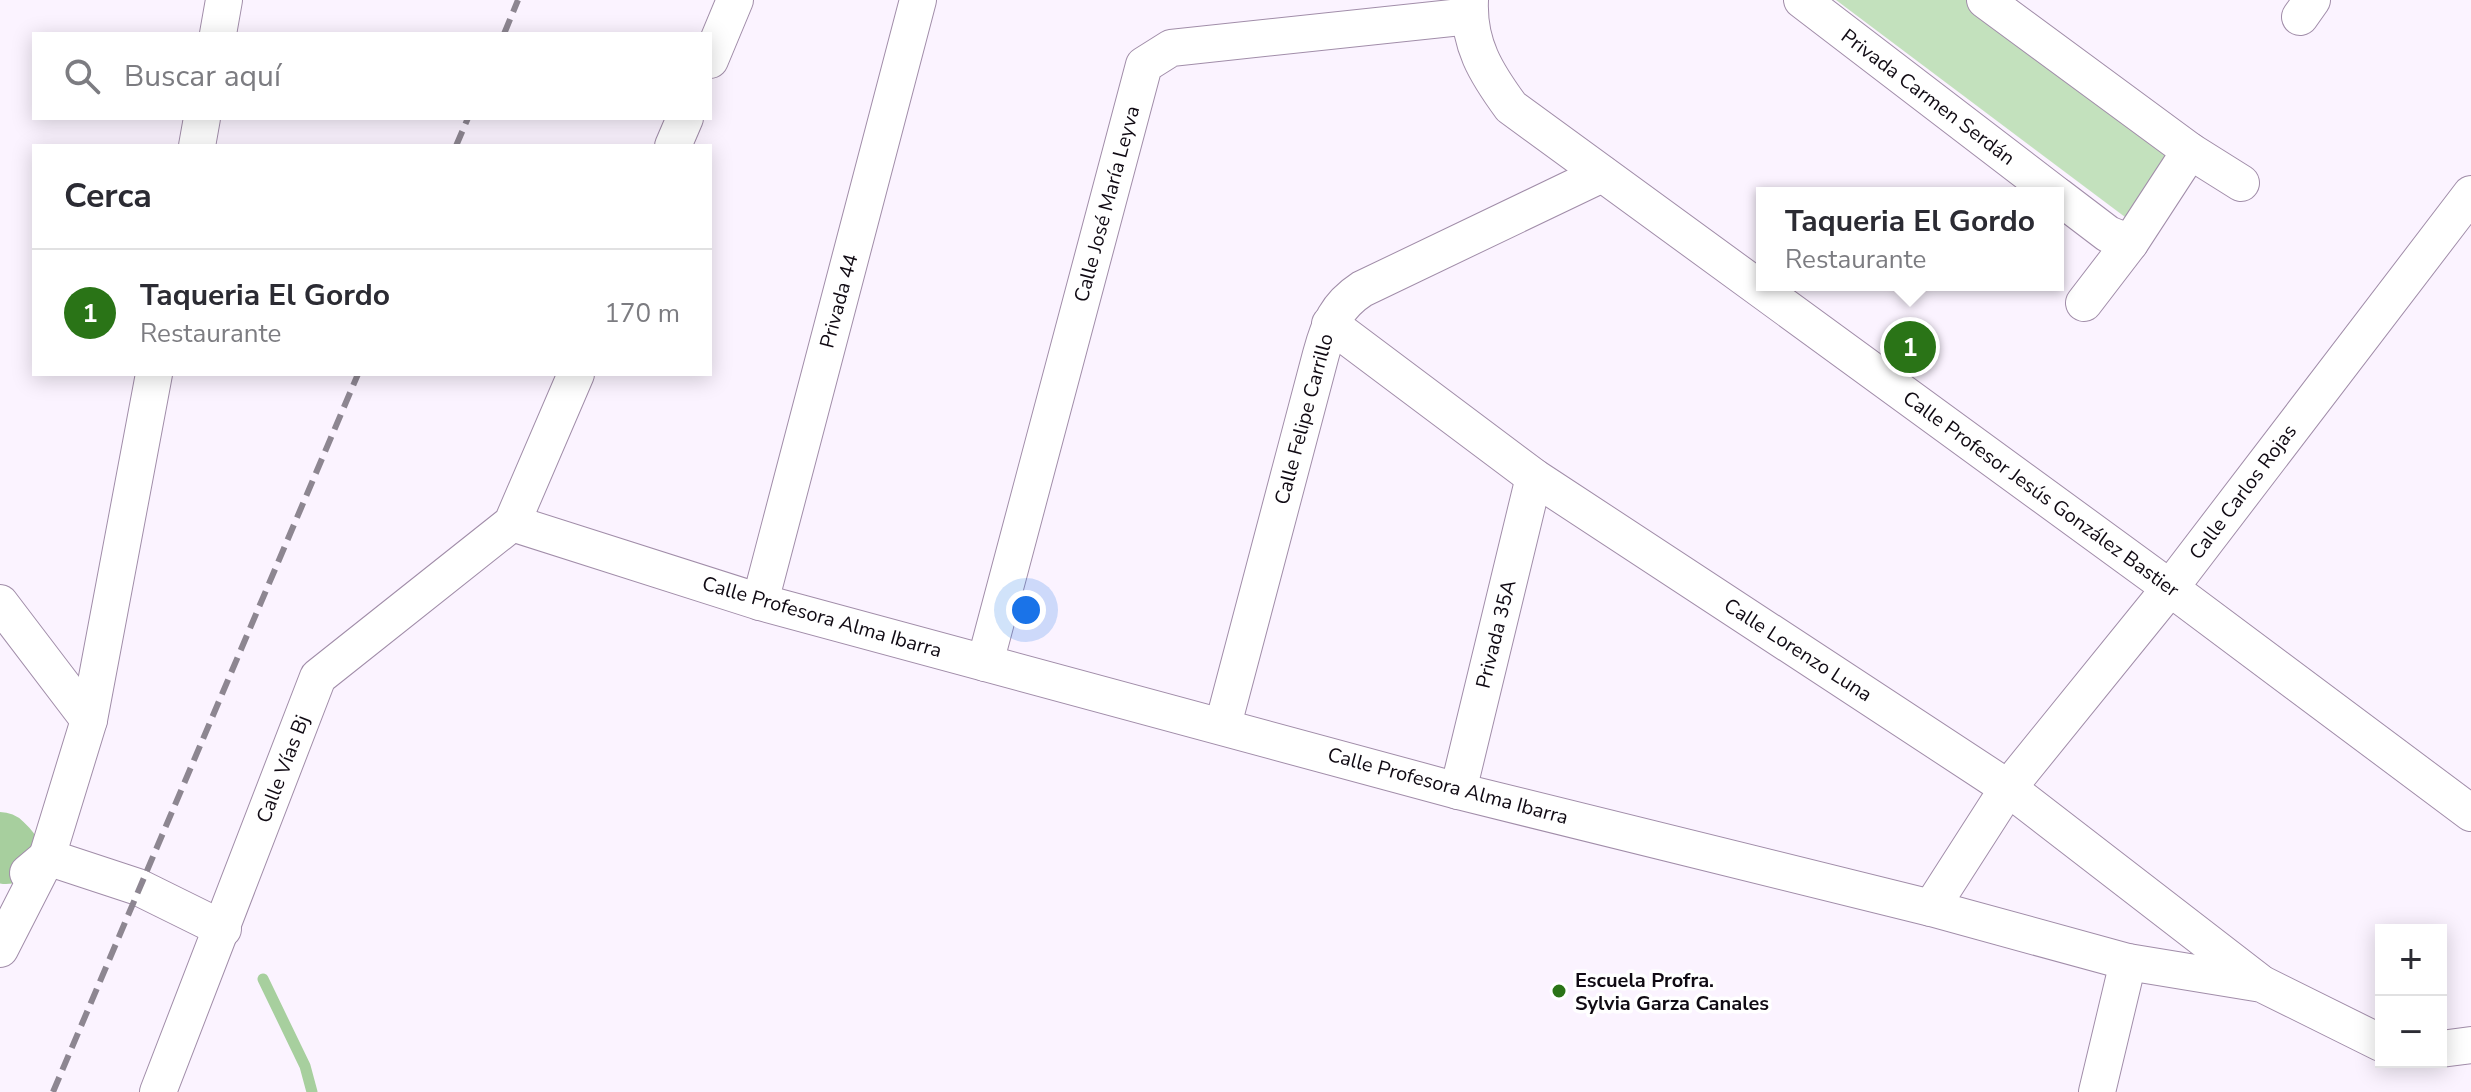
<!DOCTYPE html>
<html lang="es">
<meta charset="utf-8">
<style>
:root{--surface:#fff;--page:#f7f7f7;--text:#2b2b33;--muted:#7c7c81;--line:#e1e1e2;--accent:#2a7417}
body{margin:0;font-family:"Nunito Sans",sans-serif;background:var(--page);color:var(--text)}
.controls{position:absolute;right:24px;bottom:24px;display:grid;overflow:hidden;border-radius:0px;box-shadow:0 4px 20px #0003}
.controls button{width:72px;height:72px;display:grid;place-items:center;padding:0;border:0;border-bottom:2px solid var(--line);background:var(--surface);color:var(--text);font:40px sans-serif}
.you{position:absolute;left:1026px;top:610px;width:28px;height:28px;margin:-20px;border:6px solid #fff;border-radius:50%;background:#1a73e8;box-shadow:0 0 0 12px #1a73e833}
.badge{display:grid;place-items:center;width:52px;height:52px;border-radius:50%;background:var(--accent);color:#fff;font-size:26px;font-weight:700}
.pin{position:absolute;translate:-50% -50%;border:4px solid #fff;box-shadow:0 2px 8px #0006}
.popup{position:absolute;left:1756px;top:187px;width:308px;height:104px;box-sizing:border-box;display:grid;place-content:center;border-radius:0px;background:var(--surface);filter:drop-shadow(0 2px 6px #0005);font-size:26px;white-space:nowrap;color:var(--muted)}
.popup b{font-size:30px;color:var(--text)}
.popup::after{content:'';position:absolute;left:50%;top:100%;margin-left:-16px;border:16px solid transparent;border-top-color:var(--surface)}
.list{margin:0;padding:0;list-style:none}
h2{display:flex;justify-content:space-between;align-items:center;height:104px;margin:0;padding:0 32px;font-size:34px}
h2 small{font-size:26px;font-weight:400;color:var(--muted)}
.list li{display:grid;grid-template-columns:52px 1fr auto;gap:24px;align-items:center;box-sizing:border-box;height:128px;padding:0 32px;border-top:2px solid var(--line)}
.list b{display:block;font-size:30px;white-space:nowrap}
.list p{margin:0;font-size:26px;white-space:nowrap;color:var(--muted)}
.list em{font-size:26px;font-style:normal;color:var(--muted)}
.icon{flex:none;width:44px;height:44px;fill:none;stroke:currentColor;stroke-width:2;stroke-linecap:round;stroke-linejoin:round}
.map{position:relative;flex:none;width:2471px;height:1092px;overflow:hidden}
.search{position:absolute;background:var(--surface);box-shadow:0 4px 20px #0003;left:32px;top:32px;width:680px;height:88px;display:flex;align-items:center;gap:20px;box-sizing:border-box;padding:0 28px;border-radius:0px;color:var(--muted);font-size:30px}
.panel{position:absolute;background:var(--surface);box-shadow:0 4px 20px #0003;left:32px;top:144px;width:680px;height:232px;border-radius:0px}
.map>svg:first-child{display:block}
</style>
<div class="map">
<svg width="2471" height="1092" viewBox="0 0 2471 1092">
<rect width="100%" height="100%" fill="#fbf3ff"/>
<polygon fill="#c3e1bd" points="1836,0 1966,0 2171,152 2129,220"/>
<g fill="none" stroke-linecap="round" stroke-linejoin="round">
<polyline stroke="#a7cf9e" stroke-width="11" points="263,979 305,1066 312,1092"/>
<polyline stroke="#a7cf9e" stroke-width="66" points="0,845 6,851"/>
<g stroke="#a18da9" stroke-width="38">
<g id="minor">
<path d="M1470,0c-2,44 16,73 41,107l659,481 301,225"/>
<polyline points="1802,0 2054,193"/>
<polyline points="1985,0 2190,151 2241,183"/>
<polyline points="2300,17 2312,0"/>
<polyline points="218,34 224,0"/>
<polyline points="710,60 735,0"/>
<polyline points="197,146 202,118"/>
<polyline points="673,146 685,118"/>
<polyline points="2058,196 2108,234 2130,243"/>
<polyline points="2084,303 2130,243 2190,151"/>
<polyline points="1330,324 1534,477 2008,788 2258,981"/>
<polyline points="512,523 760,602 1458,791 1931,908 2128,962 2262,984 2381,1043"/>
<polyline points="760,602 918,0"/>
<polyline points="0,603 89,720"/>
<polyline points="985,663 1144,65 1171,48 1470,16"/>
<path d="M1223,725l98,-371c8,-29 15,-48 41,-65l240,-115"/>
<polyline points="1458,791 1534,477"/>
<polyline points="28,873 47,857 138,887 223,929"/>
<polyline points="1931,908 2008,788 2170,588 2471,194"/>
<polyline points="0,949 47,857 89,720 154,374"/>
<polyline points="2441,1049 2471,1045"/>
<polyline points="158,1092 318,677 512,523 576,374"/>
<polyline points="2097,1092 2128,962"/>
</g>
</g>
<use href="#minor" stroke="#fff" stroke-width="36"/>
<g stroke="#8d8691" stroke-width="6" stroke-dasharray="16 8" stroke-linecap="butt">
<polyline points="504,34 518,0"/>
<polyline points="456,146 468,118"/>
<polyline points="53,1092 358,374"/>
</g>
</g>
<circle fill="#2a7417" stroke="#fff" stroke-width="3" cx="1559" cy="991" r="8"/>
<g text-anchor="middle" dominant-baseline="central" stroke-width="7" stroke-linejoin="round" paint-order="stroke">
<g font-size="20" fill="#100a13" stroke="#fff">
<text transform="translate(1928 97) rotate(37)">Privada Carmen Serdán</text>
<text transform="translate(1107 204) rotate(-75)">Calle José María Leyva</text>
<text transform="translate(839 301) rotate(-75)">Privada 44</text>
<text transform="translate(1304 419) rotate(-75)">Calle Felipe Carrillo</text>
<text transform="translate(2243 492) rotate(-53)">Calle Carlos Rojas</text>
<text transform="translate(2041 494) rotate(36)">Calle Profesor Jesús González Bastier</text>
<text transform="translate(822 617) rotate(16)">Calle Profesora Alma Ibarra</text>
<text transform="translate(1496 634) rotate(-76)">Privada 35A</text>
<text transform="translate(1798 650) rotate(33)">Calle Lorenzo Luna</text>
<text transform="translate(283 769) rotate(-69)">Calle Vías Bj</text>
<text transform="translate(1448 786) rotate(15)">Calle Profesora Alma Ibarra</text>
</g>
<g font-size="20" font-weight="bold" fill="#100a13" stroke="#fff" text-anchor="start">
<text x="1575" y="980">Escuela Profra.<tspan x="1575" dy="23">Sylvia Garza Canales</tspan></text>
</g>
</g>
</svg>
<div class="controls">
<button>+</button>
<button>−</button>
</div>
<div class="you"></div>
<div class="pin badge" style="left:1910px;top:347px">1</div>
<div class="popup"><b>Taqueria El Gordo</b>Restaurante</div>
<div class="search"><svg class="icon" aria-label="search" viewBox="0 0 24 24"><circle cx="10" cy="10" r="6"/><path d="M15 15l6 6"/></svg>Buscar aquí</div>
<section class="panel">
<h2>Cerca<small></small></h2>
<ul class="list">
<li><span class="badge">1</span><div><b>Taqueria El Gordo</b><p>Restaurante</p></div><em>170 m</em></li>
</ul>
</section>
</div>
